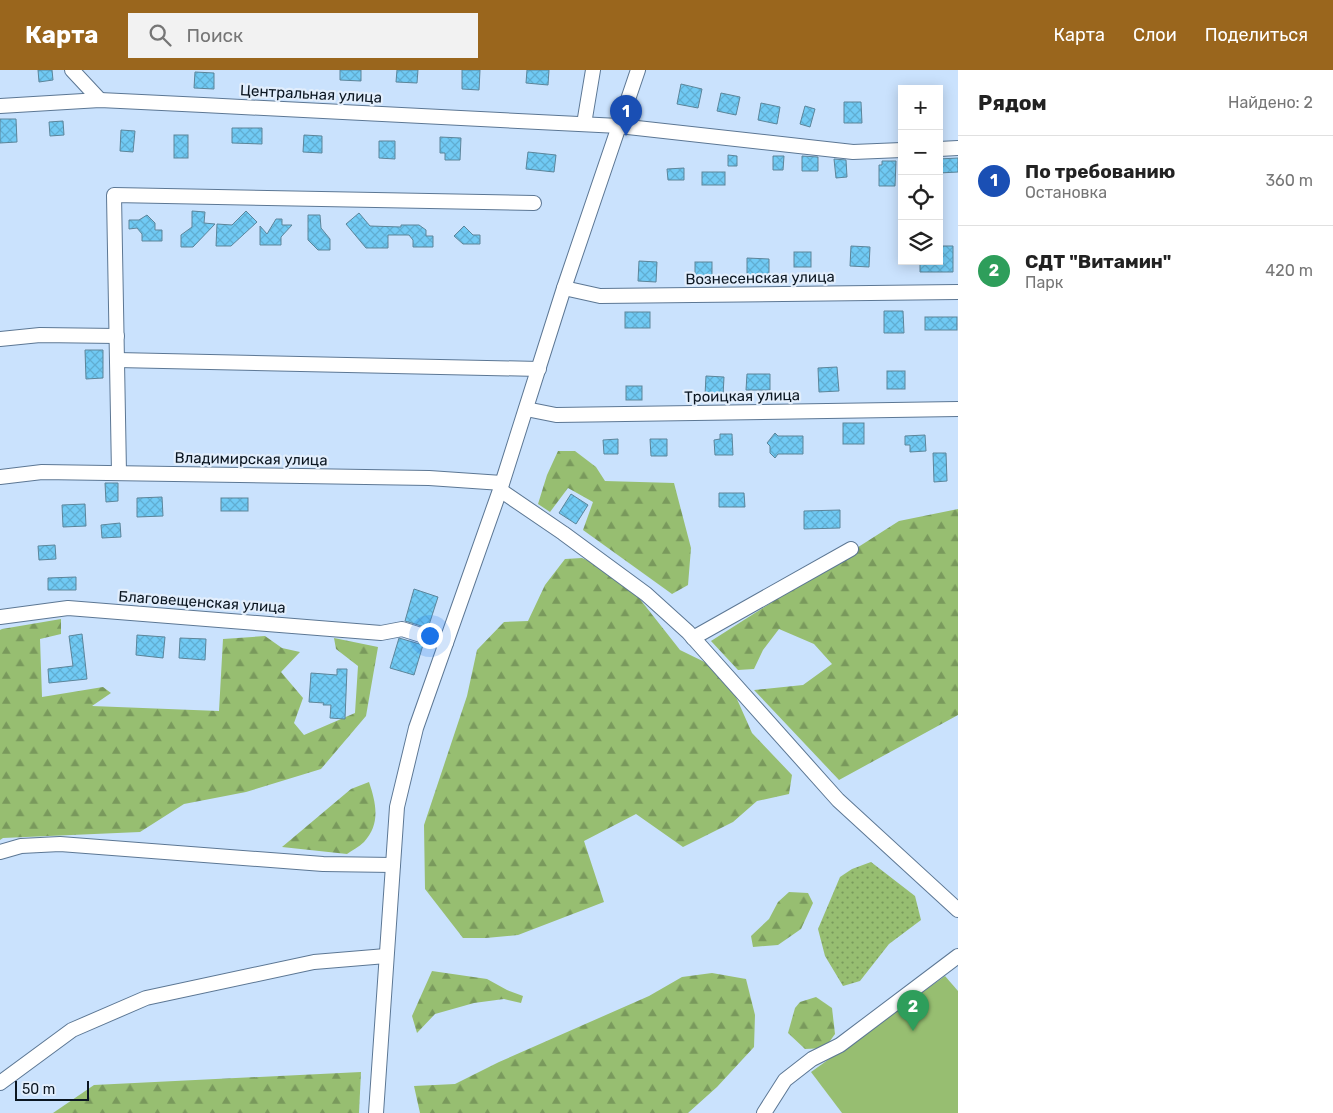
<!DOCTYPE html>
<html lang="ru">
<meta charset="utf-8">
<style>
:root{--surface:#fff;--page:#f2f2f2;--text:#222;--muted:#767676;--line:#e0e0e0;--accent:#9a661d}
body{margin:0;font-family:Rubik,sans-serif;background:var(--page);color:var(--text)}
.controls{position:absolute;right:15px;top:15px;display:grid;overflow:hidden;border-radius:0px;box-shadow:0 2px 12px #0003}
.controls button{width:45px;height:45px;display:grid;place-items:center;padding:0;border:0;border-bottom:1px solid var(--line);background:var(--surface);color:var(--text);font:25px sans-serif}
.scale{position:absolute;left:15px;bottom:12px;width:74px;box-sizing:border-box;padding-left:5px;border:2px solid #0b1621;border-top:0;font-size:14px;line-height:18px;white-space:nowrap;color:#0b1621;-webkit-text-stroke:4px #e2eefc;paint-order:stroke}
.you{position:absolute;left:429px;top:565px;width:18px;height:18px;margin:-12px;border:4px solid #fff;border-radius:50%;background:#1a73e8;box-shadow:0 0 0 8px #1a73e833}
.badge{display:grid;place-items:center;width:32px;height:32px;border-radius:50%;background:var(--accent);color:#fff;font-size:16px;font-weight:700}
.pin{position:absolute;translate:-50% -41px;filter:drop-shadow(0 1px 2px #0008)}
.pin::after{content:'';position:absolute;top:26px;width:18px;height:15px;background:inherit;clip-path:polygon(0 0,100% 0,50% 100%)}
.list{margin:0;padding:0;list-style:none}
h2{display:flex;justify-content:space-between;align-items:center;height:65px;margin:0;padding:0 20px;font-size:21px}
h2 small{font-size:16px;font-weight:400;color:var(--muted)}
.list li{display:grid;grid-template-columns:32px 1fr auto;gap:15px;align-items:center;box-sizing:border-box;height:90px;padding:0 20px;border-top:1px solid var(--line)}
.list b{display:block;font-size:19px;white-space:nowrap}
.list p{margin:0;font-size:16px;white-space:nowrap;color:var(--muted)}
.list em{font-size:16px;font-style:normal;color:var(--muted)}
.icon{flex:none;width:28px;height:28px;fill:none;stroke:currentColor;stroke-width:2;stroke-linecap:round;stroke-linejoin:round}
.map{position:relative;flex:none;width:958px;height:1043px;overflow:hidden}
header{display:flex;align-items:center;gap:30px;box-sizing:border-box;height:70px;padding:0 25px;background:var(--accent);color:#fff}
header strong{font-size:24px}
nav{display:flex;gap:28px;margin-inline-start:auto;font-size:18px}
.search{width:350px;height:45px;background:var(--page);display:flex;align-items:center;gap:12px;box-sizing:border-box;padding:0 18px;border-radius:0px;color:var(--muted);font-size:19px}
main{display:flex}
aside{flex:1;background:var(--surface)}
.map>svg:first-child{display:block}
</style>
<header>
<strong>Карта</strong>
<div class="search"><svg class="icon" aria-label="search" viewBox="0 0 24 24"><circle cx="10" cy="10" r="6"/><path d="M15 15l6 6"/></svg>Поиск</div>
<nav><a>Карта</a><a>Слои</a><a>Поделиться</a></nav>
</header>
<main>
<div class="map">
<svg width="958" height="1043" viewBox="0 0 958 1043">
<defs>
<pattern id="grass-dots" width="8" height="8" patternUnits="userSpaceOnUse" patternTransform="scale(1.25)"><rect width="8" height="8" fill="#97be71"/><path d="M2 2h.1M6 6h.1" fill="none" stroke="#79995c" stroke-width="1.8" stroke-linecap="round"/></pattern>
<pattern id="forest-firs" width="22" height="20" patternUnits="userSpaceOnUse" patternTransform="scale(1.25)"><rect width="22" height="20" fill="#97be71"/><path d="M5 1l3.5 6h-7zM16 11l3.5 6h-7z" fill="#79995c"/></pattern>
<pattern id="building-cross-hatch" width="8" height="8" patternUnits="userSpaceOnUse" patternTransform="scale(1.25)"><rect width="8" height="8" fill="#70caf4"/><path d="M0 0l8 8M0 8l8-8" fill="none" stroke="#60add1"/></pattern>
</defs>
<rect width="100%" height="100%" fill="#cae2fd"/>
<polygon fill="url(#grass-dots)" points="871,792 915,826 921,850 889,874 860,911 843,916 825,886 818,859 840,807 852,799"/>
<g fill="url(#forest-firs)">
<polygon points="558,381 575,381 596,397 605,411 674,413 691,478 688,515 672,524 583,460 593,432 568,418 550,442 538,434 547,405"/>
<polygon points="958,439 958,645 839,710 754,620 803,615 832,594 814,574 779,559 763,580 754,599 738,600 711,571 899,451"/>
<polygon points="582,488 603,497 617,500 680,580 725,602 752,663 792,705 789,724 757,731 733,752 683,777 636,744 584,771 604,832 518,865 486,868 463,868 425,819 424,755 467,626 477,580 504,552 528,551 545,515 565,489"/>
<polygon points="61,549 61,564 40,569 42,627 103,617 111,623 92,636 219,641 223,569 265,566 282,578 300,582 281,602 303,628 294,653 304,665 355,643 358,596 336,579 334,568 378,577 366,646 321,699 246,722 184,734 140,762 3,768 0,770 0,560 2,559"/>
<path d="M369,712c7,21 12,42 -5,60 -5,5 -12,8 -17,12l-65,-7 69,-58z"/>
<polygon points="789,822 808,823 813,833 801,859 778,875 753,877 751,866 769,849 778,832"/>
<polygon points="432,901 487,909 507,920 523,926 521,933 504,929 474,933 435,944 417,963 412,946"/>
<polygon points="712,903 746,909 755,945 754,977 717,1017 688,1043 420,1043 414,1016 455,1014 499,992 649,926 682,907"/>
<polygon points="816,927 832,938 835,964 825,978 805,979 788,963 795,938 800,932"/>
<polygon points="361,1002 359,1043 53,1043 94,1015"/>
</g>
<polygon fill="#97be71" points="945,906 958,921 958,1043 842,1043 811,1002"/>
<g fill="url(#building-cross-hatch)" stroke="#5c859a">
<polygon points="38,0 52,0 53,10 39,12"/>
<polygon points="340,0 361,0 361,11 340,10"/>
<polygon points="397,0 418,0 417,13 396,12"/>
<polygon points="462,0 480,0 479,20 462,19"/>
<polygon points="527,0 549,0 548,15 526,13"/>
<polygon points="195,2 214,3 214,19 194,18"/>
<polygon points="681,14 702,19 698,38 677,34"/>
<polygon points="721,23 740,27 736,45 717,41"/>
<polygon points="844,32 861,32 862,53 844,53"/>
<polygon points="761,33 780,37 777,54 758,50"/>
<polygon points="805,36 815,39 810,57 800,54"/>
<polygon points="0,49 16,49 17,72 0,73"/>
<polygon points="63,51 64,65 50,66 49,52"/>
<polygon points="232,58 262,58 262,74 232,73"/>
<polygon points="121,60 135,61 133,82 120,81"/>
<rect x="174" y="65" width="14" height="23"/>
<polygon points="304,65 322,66 322,83 303,82"/>
<polygon points="440,67 461,68 460,90 445,90 445,83 440,83"/>
<polygon points="379,71 395,71 395,89 379,88"/>
<polygon points="528,82 556,85 554,102 526,99"/>
<polygon points="728,85 737,86 737,96 728,96"/>
<polygon points="773,86 784,86 783,100 773,100"/>
<polygon points="802,86 818,87 818,101 802,101"/>
<polygon points="958,88 958,102 939,103 939,89"/>
<polygon points="834,89 846,90 847,107 836,108"/>
<polygon points="882,91 896,91 895,116 879,116 879,95 882,95"/>
<polygon points="684,98 684,110 668,110 667,99"/>
<rect x="702" y="102" width="23" height="13"/>
<polygon points="192,141 205,142 204,153 215,154 193,177 181,177 181,165 192,157"/>
<polygon points="246,141 257,152 231,176 216,176 217,154 232,155"/>
<polygon points="359,143 370,156 401,157 401,155 419,155 426,160 426,166 433,166 433,177 413,177 413,170 409,165 388,165 388,178 366,178 346,154"/>
<polygon points="147,145 155,153 155,160 162,160 162,171 142,171 142,164 137,158 129,159 129,150 139,150"/>
<polygon points="308,145 320,145 321,158 330,169 330,180 318,180 308,170"/>
<polygon points="276,149 282,149 282,155 292,155 281,167 281,175 260,175 260,156 267,164"/>
<polygon points="464,156 473,165 480,165 480,174 463,174 454,166"/>
<polygon points="851,176 870,177 869,197 850,196"/>
<polygon points="939,176 953,176 953,202 920,202 920,191 939,191"/>
<rect x="794" y="182" width="17" height="15"/>
<polygon points="747,188 769,189 769,208 747,208"/>
<polygon points="639,191 657,192 656,212 638,211"/>
<rect x="695" y="192" width="17" height="19"/>
<polygon points="884,241 903,241 904,263 884,263"/>
<rect x="625" y="242" width="25" height="16"/>
<rect x="925" y="247" width="32" height="13"/>
<polygon points="85,280 103,280 103,308 86,309"/>
<polygon points="837,297 839,321 819,322 818,298"/>
<rect x="887" y="301" width="18" height="18"/>
<polygon points="747,304 770,304 770,320 746,320"/>
<polygon points="706,306 724,307 723,326 705,325"/>
<rect x="626" y="316" width="16" height="14"/>
<rect x="843" y="353" width="21" height="21"/>
<polygon points="775,363 778,366 803,366 803,384 778,384 775,388 770,383 770,376 767,373"/>
<polygon points="720,364 732,364 733,385 715,385 714,370 720,369"/>
<polygon points="925,365 926,381 910,382 910,375 905,375 905,366"/>
<polygon points="618,369 618,384 604,384 603,370"/>
<polygon points="650,369 667,369 667,386 651,386"/>
<polygon points="933,383 946,383 947,411 934,412"/>
<polygon points="105,413 118,413 118,431 106,432"/>
<polygon points="719,423 744,423 745,437 719,437"/>
<polygon points="571,424 588,435 576,454 559,443"/>
<polygon points="162,427 163,446 137,447 137,428"/>
<rect x="221" y="428" width="27" height="13"/>
<polygon points="85,434 86,456 63,457 62,435"/>
<polygon points="840,440 840,458 804,459 804,441"/>
<polygon points="120,453 121,467 102,468 101,455"/>
<polygon points="55,475 56,489 39,490 38,476"/>
<polygon points="76,507 76,520 48,520 48,508"/>
<polygon points="414,519 438,527 428,558 405,551"/>
<polygon points="82,564 87,609 49,613 48,599 73,596 69,566"/>
<polygon points="137,565 165,567 163,588 136,585"/>
<polygon points="180,568 206,569 205,590 179,588"/>
<polygon points="399,568 423,575 414,605 390,598"/>
<polygon points="337,599 347,599 345,649 330,648 331,635 323,635 324,633 309,632 311,603 337,605"/>
</g>
<g fill="none" stroke-linecap="round" stroke-linejoin="round">
<g stroke="#5c7794" stroke-width="16">
<g id="minor">
<polyline points="72,0 100,30"/>
<polyline points="0,36 100,30 203,35 619,56 853,82 902,80"/>
<polyline points="584,54 593,0"/>
<polyline points="939,79 958,78"/>
<polyline points="564,218 600,226 958,222"/>
<polyline points="0,269 40,265 117,266"/>
<polyline points="117,290 539,299"/>
<polyline points="526,339 556,345 958,339"/>
<polyline points="119,403 114,125 534,133"/>
<polyline points="0,407 42,402 429,408 502,413"/>
<polyline points="500,420 563,463 646,524 688,562 838,730 958,840"/>
<polyline points="0,547 68,538 381,563 402,559 446,573"/>
<polyline points="693,568 851,479"/>
<polyline points="0,782 21,776 60,774 323,794 393,795"/>
<polyline points="0,1013 72,960 146,928 314,892 386,886"/>
<polyline points="376,1043 397,737 416,658 500,420 564,218 638,0"/>
<polyline points="764,1043 785,1010 812,989 840,975 958,886"/>
</g>
</g>
<use href="#minor" stroke="#fff" stroke-width="14"/>
</g>
<g text-anchor="middle" dominant-baseline="central" stroke-width="4.5" stroke-linejoin="round" paint-order="stroke">
<g font-size="15" fill="#0b1621" stroke="#e2eefc">
<text transform="translate(311 24) rotate(3)">Центральная улица</text>
<text transform="translate(760 208) rotate(-1)">Вознесенская улица</text>
<text transform="translate(742 326) rotate(-1)">Троицкая улица</text>
<text transform="translate(251 389) rotate(1)">Владимирская улица</text>
<text transform="translate(202 532) rotate(4)">Благовещенская улица</text>
</g>
</g>
</svg>
<div class="controls">
<button>+</button>
<button>−</button>
<button><svg class="icon" aria-label="locate" viewBox="0 0 24 24"><circle cx="12" cy="12" r="6"/><path d="M12 2v4M12 18v4M2 12h4M18 12h4"/></svg></button>
<button><svg class="icon" aria-label="layers" viewBox="0 0 24 24"><path d="M12 4l9 5-9 5-9-5zM3 14l9 5 9-5"/></svg></button>
</div>
<div class="scale">50 m</div>
<div class="you"></div>
<div class="pin badge" style="left:626px;top:66px;background:#1a4fb4">1</div>
<div class="pin badge" style="left:913px;top:961px;background:#2e9e5b">2</div>
</div>
<aside>
<h2>Рядом<small>Найдено: 2</small></h2>
<ul class="list">
<li><span class="badge" style="background:#1a4fb4">1</span><div><b>По требованию</b><p>Остановка</p></div><em>360 m</em></li>
<li><span class="badge" style="background:#2e9e5b">2</span><div><b>СДТ &quot;Витамин&quot;</b><p>Парк</p></div><em>420 m</em></li>
</ul>
</aside>
</main>
